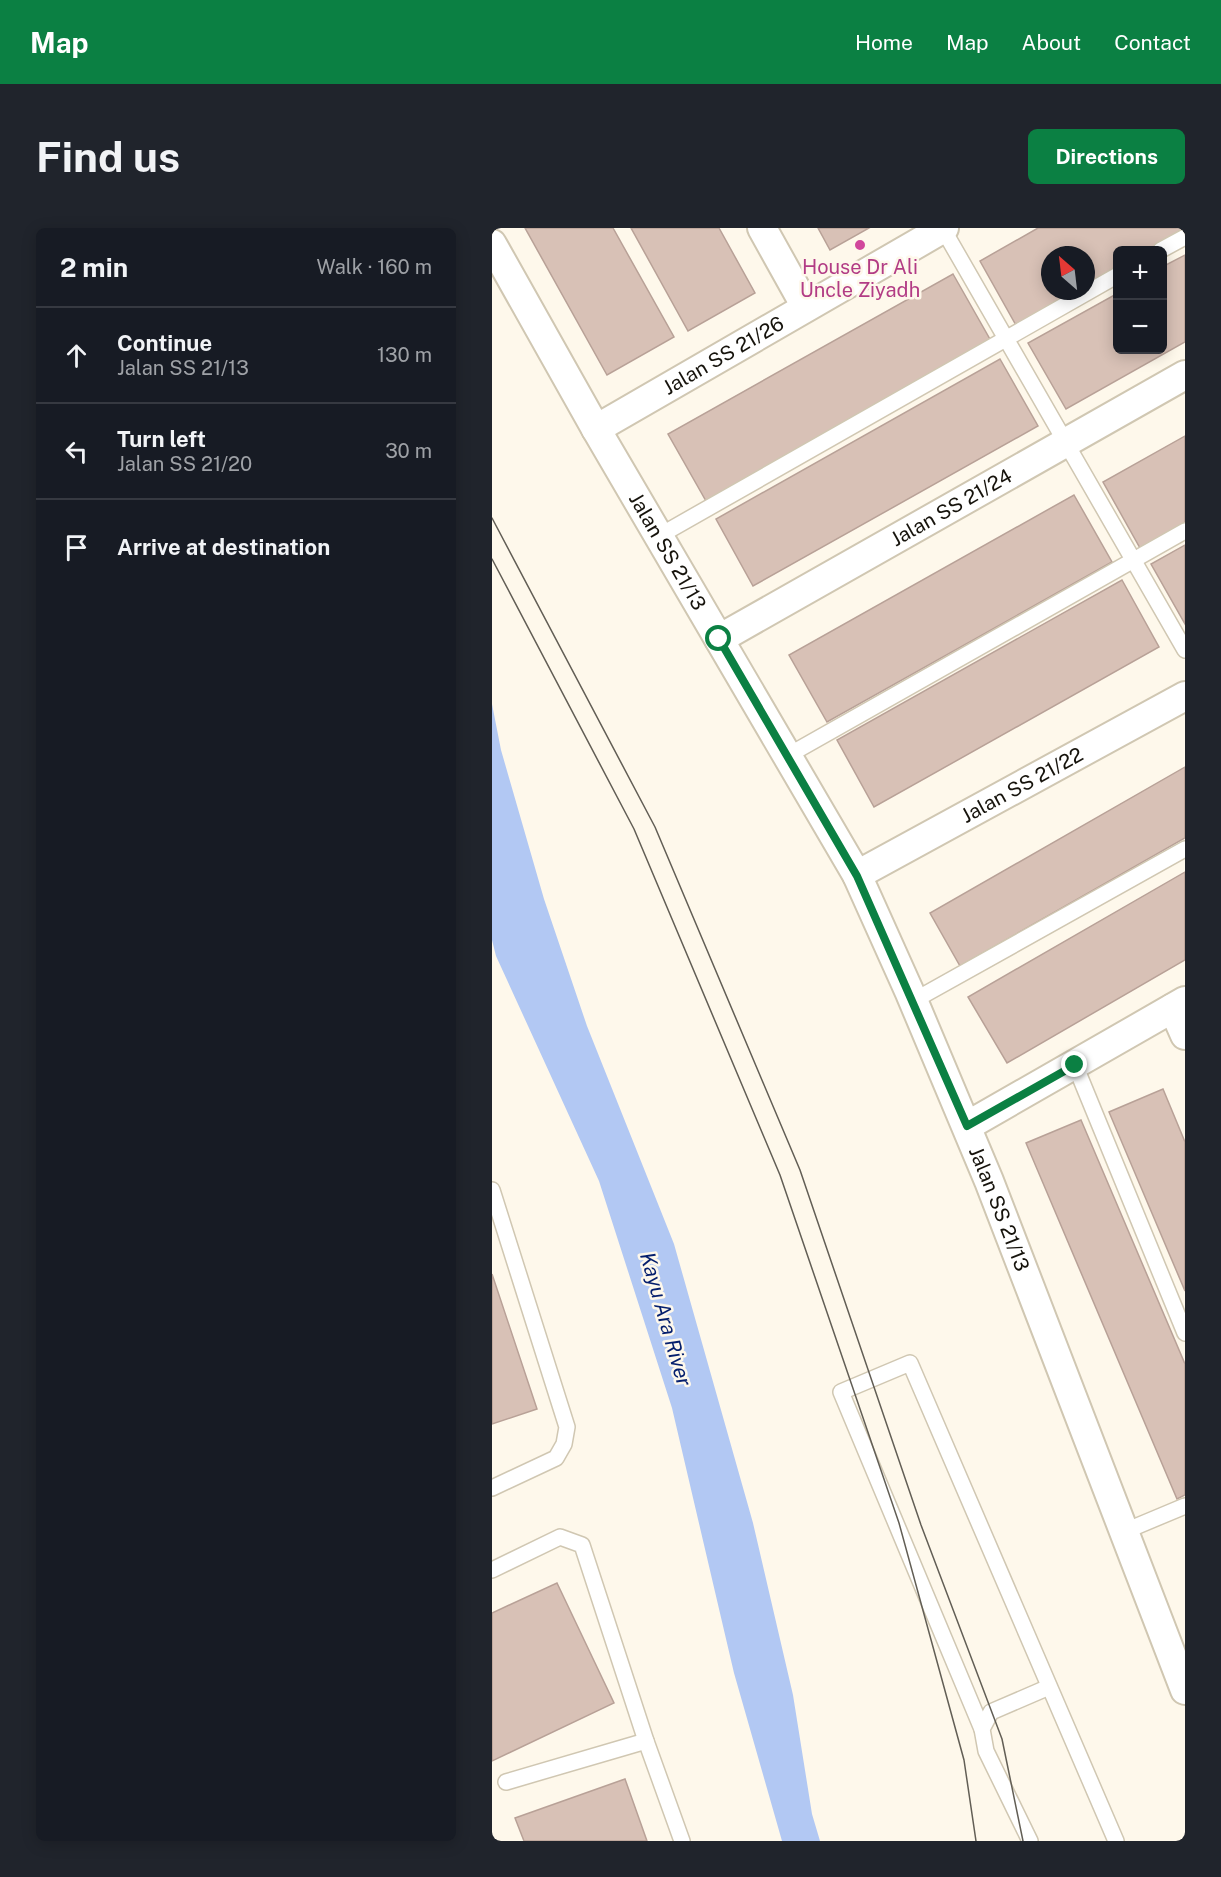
<!DOCTYPE html>
<meta charset="utf-8">
<style>
:root{--surface:#171b24;--page:#20242c;--text:#f1f3f6;--muted:#9ea1a6;--line:#363941;--accent:#0b8043}
body{margin:0;font-family:"Public Sans",sans-serif;background:var(--page);color:var(--text)}
.controls{position:absolute;right:18px;top:18px;display:grid;overflow:hidden;border-radius:9px;box-shadow:0 3px 15px #0003}
.controls button{width:54px;height:54px;display:grid;place-items:center;padding:0;border:0;border-bottom:2px solid var(--line);background:var(--surface);color:var(--text);font:30px sans-serif}
.compass{position:absolute;left:549px;top:18px;width:54px;height:54px;border-radius:50%;background:var(--surface);box-shadow:0 3px 15px #0003;rotate:332deg}
.stop{position:absolute;width:18px;height:18px;margin:-14px;border:4px solid #0b8043;border-radius:50%;background:#fff}
.stop.end{background:#0b8043;border-color:#fff;box-shadow:0 2px 6px #0008}
.list{margin:0;padding:0;list-style:none}
h2{display:flex;justify-content:space-between;align-items:center;height:78px;margin:0;padding:0 24px;font-size:26px}
h2 small{font-size:20px;font-weight:400;color:var(--muted)}
.list li{display:grid;grid-template-columns:39px 1fr auto;gap:18px;align-items:center;box-sizing:border-box;height:96px;padding:0 24px;border-top:2px solid var(--line)}
.list b{display:block;font-size:22px;white-space:nowrap}
.list p{margin:0;font-size:20px;white-space:nowrap;color:var(--muted)}
.list em{font-size:20px;font-style:normal;color:var(--muted)}
.icon{flex:none;width:33px;height:33px;fill:none;stroke:currentColor;stroke-width:2;stroke-linecap:round;stroke-linejoin:round}
.map{position:relative;flex:none;width:693px;height:1613px;overflow:hidden;border-radius:9px}
header{display:flex;align-items:center;gap:36px;box-sizing:border-box;height:84px;padding:0 30px;background:var(--accent);color:#fff}
header strong{font-size:28px}
nav{display:flex;gap:33px;margin-inline-start:auto;font-size:21px}
.intro{display:flex;align-items:center;justify-content:space-between;box-sizing:border-box;height:144px;padding:0 36px}
h1{margin:0;font-size:42px}
.button{padding:15px 27px;border-radius:9px;background:var(--accent);color:#fff;font-size:21px;font-weight:700}
main{display:flex;gap:36px;padding:0 36px}
aside{flex:1;background:var(--surface);border-radius:9px;box-shadow:0 3px 15px #0003}
.map>svg:first-child{display:block}
</style>
<header>
<strong>Map</strong>
<nav><a>Home</a><a>Map</a><a>About</a><a>Contact</a></nav>
</header>
<div class="intro"><h1>Find us</h1><a class="button">Directions</a></div>
<main>
<aside>
<h2>2 min<small>Walk · 160 m</small></h2>
<ul class="list">
<li><svg class="icon" aria-label="ahead" viewBox="0 0 24 24"><path d="M12 20V5M6 11l6-6 6 6"/></svg><div><b>Continue</b><p>Jalan SS 21/13</p></div><em>130 m</em></li>
<li><svg class="icon" aria-label="left" viewBox="0 0 24 24"><path d="M17 20v-9H6M10 6l-5 5 5 5"/></svg><div><b>Turn left</b><p>Jalan SS 21/20</p></div><em>30 m</em></li>
<li><svg class="icon" aria-label="arrive" viewBox="0 0 24 24"><path d="M6 21V4h12l-3 4 3 4H6"/></svg><div><b>Arrive at destination</b></div></li>
</ul>
</aside>
<div class="map">
<svg width="693" height="1613" viewBox="0 0 693 1613">
<rect width="100%" height="100%" fill="#fef8eb"/>
<polygon fill="#b2c8f3" points="0,476 9,522 52,671 95,798 182,1016 261,1295 301,1467 320,1586 328,1613 290,1613 242,1445 180,1180 107,953 4,728 0,712"/>
<g fill="#d8c1b6" stroke="#b8a197" stroke-width="1.5">
<polygon points="33,0 121,0 182,109 115,147"/>
<polygon points="139,0 227,0 263,65 196,103"/>
<polygon points="326,0 377,0 338,22"/>
<polygon points="546,0 693,0 693,5 662,22 626,22 626,43 594,61 594,27 558,27 558,63 590,63 525,99 488,33"/>
<polygon points="693,27 693,114 574,181 536,115 626,65 626,122 670,122 670,39"/>
<polygon points="461,46 499,113 214,273 176,206"/>
<polygon points="508,131 546,198 261,358 224,291"/>
<polygon points="693,208 693,295 648,320 611,254"/>
<polygon points="582,267 620,334 335,494 297,427"/>
<polygon points="693,317 693,396 659,336"/>
<polygon points="630,352 667,419 382,579 345,512"/>
<polygon points="693,539 693,610 468,738 438,685"/>
<polygon points="693,644 693,732 515,835 476,769"/>
<polygon points="671,861 693,914 693,1063 617,884"/>
<polygon points="589,892 693,1136 693,1267 685,1271 534,915"/>
<polygon points="0,1046 45,1181 0,1196"/>
<polygon points="65,1355 122,1475 0,1533 0,1385"/>
<polygon points="133,1551 155,1613 32,1613 23,1590"/>
</g>
<g fill="none" stroke-linecap="round" stroke-linejoin="round">
<g stroke="#d0c7b2" stroke-width="18">
<g id="service">
<polyline points="451,1 693,422"/>
<polyline points="669,22 693,9"/>
<polyline points="167,308 626,47"/>
<polyline points="295,528 693,303"/>
<polyline points="421,773 693,621"/>
<polyline points="583,837 693,1105"/>
<polyline points="0,962 75,1199 72,1216 64,1230 0,1260"/>
<polyline points="631,1304 693,1278"/>
<polyline points="0,1342 68,1309 90,1317 154,1513 190,1613"/>
<polyline points="490,1501 349,1164 418,1135 624,1613"/>
<polyline points="14,1554 154,1513"/>
<polyline points="538,1613 494,1523 490,1501 499,1484 557,1459"/>
</g>
</g>
<g stroke="#d0c7b2" stroke-width="32">
<g id="minor">
<polyline points="270,0 314,79"/>
<path id="s1" d="M0,16l104,185 261,446 53,118 79,188 196,509"/>
<path id="s2" d="M104,201l348,-201"/>
<path id="s3" d="M227,411l466,-264"/>
<path id="s4" d="M365,647l328,-179"/>
<polyline points="681,780 693,807"/>
<polyline points="475,898 693,773"/>
</g>
</g>
<use href="#service" stroke="#fff" stroke-width="15"/>
<use href="#minor" stroke="#fff" stroke-width="28"/>
<g stroke="#625e55" stroke-width="1.5">
<polyline points="0,290 163,599 308,942 429,1297 510,1511 531,1613"/>
<polyline points="0,331 142,601 288,947 407,1295 472,1532 484,1613"/>
</g>
</g>
<g fill="none" stroke-linecap="round" stroke-linejoin="round">
<polyline stroke="#0b8043" stroke-width="8" points="227,411 365,648 475,898 583,837"/>
</g>
<circle fill="#d1479c" stroke="#fef8eb" stroke-width="2" cx="368" cy="17" r="6"/>
<g text-anchor="middle" dominant-baseline="central" stroke-width="5" stroke-linejoin="round" paint-order="stroke">
<g font-size="20" fill="#b23c85" stroke="#fef8eb">
<text x="368" y="39">House Dr Ali<tspan x="368" dy="23">Uncle Ziyadh</tspan></text>
</g>
<g font-size="20" fill="#16130c" stroke="#fef8eb">
<text stroke="none"><textPath href="#s2" startOffset="147">Jalan SS 21/26</textPath></text>
<text stroke="none"><textPath href="#s3" startOffset="267">Jalan SS 21/24</textPath></text>
<text stroke="none"><textPath href="#s1" startOffset="354">Jalan SS 21/13</textPath></text>
<text stroke="none"><textPath href="#s4" startOffset="188">Jalan SS 21/22</textPath></text>
<text stroke="none"><textPath href="#s1" startOffset="1092">Jalan SS 21/13</textPath></text>
</g>
<g font-size="21" font-style="italic" fill="#041e6d" stroke="#fef8eb">
<text transform="translate(174 1091) rotate(74)">Kayu Ara River</text>
</g>
</g>
</svg>
<div class="controls">
<button>+</button>
<button>−</button>
</div>
<svg class="compass" viewBox="-18 -18 36 36"><path d="M0-13l5 13h-10z" fill="#e53935"/><path d="M0 13l5-13h-10z" fill="#9ea1a6"/></svg>
<div class="stop" style="left:227px;top:411px"></div>
<div class="stop end" style="left:583px;top:837px"></div>
</div>
</main>
